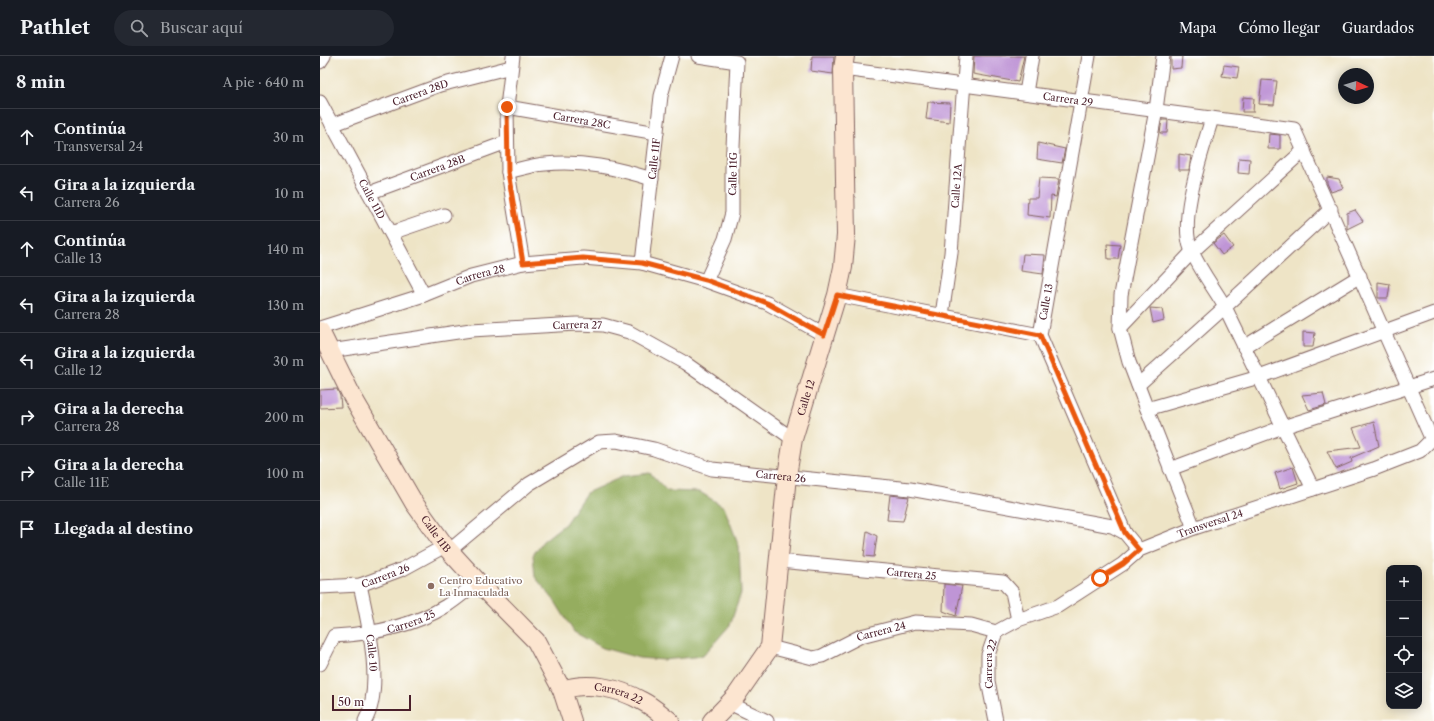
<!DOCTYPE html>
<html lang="es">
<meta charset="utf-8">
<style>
:root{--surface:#171b24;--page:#242831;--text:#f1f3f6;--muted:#9ea1a6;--line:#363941}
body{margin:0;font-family:"Libre Caslon Text",serif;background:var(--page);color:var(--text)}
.controls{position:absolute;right:12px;bottom:12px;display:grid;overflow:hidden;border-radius:8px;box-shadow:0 2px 10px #0003}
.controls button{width:36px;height:36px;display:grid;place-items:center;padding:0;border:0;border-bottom:1px solid var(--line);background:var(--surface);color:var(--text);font:20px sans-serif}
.compass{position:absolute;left:1018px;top:12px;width:36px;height:36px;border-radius:50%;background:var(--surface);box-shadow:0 2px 10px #0003;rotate:94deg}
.scale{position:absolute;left:12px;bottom:10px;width:79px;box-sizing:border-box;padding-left:4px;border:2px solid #4a1f2b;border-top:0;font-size:11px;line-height:14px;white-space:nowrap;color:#4a1f2b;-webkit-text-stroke:3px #fff;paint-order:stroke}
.stop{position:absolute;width:12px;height:12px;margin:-9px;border:3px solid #ea580c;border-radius:50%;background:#fff}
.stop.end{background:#ea580c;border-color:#fff;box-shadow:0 1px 4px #0008}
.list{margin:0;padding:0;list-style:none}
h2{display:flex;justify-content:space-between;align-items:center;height:52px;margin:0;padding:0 16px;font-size:17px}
h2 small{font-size:13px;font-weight:400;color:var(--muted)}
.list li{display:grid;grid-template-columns:26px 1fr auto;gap:12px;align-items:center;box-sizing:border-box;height:56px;padding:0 16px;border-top:1px solid var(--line)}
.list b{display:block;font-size:15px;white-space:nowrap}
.list p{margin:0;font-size:13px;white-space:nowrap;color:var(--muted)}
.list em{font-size:13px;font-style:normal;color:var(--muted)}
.icon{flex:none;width:22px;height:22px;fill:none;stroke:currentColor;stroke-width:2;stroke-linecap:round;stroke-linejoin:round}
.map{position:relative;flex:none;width:1114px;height:665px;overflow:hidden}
header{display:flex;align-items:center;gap:24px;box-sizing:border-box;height:56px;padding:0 20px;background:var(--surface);border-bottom:1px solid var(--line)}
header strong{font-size:19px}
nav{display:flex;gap:22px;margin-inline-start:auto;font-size:14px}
.search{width:280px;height:36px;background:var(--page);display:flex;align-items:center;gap:10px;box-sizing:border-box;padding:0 14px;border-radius:22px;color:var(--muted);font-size:15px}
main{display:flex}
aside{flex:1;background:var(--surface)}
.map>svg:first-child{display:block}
</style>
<header>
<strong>Pathlet</strong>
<div class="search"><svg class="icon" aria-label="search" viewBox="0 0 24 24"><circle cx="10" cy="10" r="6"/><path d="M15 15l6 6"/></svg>Buscar aquí</div>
<nav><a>Mapa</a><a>Cómo llegar</a><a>Guardados</a></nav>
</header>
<main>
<aside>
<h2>8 min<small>A pie · 640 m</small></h2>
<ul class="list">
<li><svg class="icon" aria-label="ahead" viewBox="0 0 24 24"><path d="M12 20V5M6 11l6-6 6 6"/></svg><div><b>Continúa</b><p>Transversal 24</p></div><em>30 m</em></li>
<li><svg class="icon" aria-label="left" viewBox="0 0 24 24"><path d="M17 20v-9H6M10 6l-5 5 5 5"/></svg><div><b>Gira a la izquierda</b><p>Carrera 26</p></div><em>10 m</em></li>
<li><svg class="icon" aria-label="ahead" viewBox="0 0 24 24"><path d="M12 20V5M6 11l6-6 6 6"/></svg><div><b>Continúa</b><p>Calle 13</p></div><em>140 m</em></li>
<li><svg class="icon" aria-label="left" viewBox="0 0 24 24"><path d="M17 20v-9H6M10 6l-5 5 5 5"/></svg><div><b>Gira a la izquierda</b><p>Carrera 28</p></div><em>130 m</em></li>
<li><svg class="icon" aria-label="left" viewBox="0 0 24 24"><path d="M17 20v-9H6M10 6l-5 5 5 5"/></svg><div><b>Gira a la izquierda</b><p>Calle 12</p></div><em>30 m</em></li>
<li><svg class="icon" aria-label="right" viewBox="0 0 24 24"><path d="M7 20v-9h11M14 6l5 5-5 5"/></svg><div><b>Gira a la derecha</b><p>Carrera 28</p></div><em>200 m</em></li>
<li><svg class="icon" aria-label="right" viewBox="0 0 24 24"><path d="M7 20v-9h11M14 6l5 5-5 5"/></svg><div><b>Gira a la derecha</b><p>Calle 11E</p></div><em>100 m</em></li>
<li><svg class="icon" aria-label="arrive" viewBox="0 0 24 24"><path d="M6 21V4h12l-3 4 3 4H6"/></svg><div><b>Llegada al destino</b></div></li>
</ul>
</aside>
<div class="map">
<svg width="1114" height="665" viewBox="0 0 1114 665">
<rect width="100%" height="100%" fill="#fff"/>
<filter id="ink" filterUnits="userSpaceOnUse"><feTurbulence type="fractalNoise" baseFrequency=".025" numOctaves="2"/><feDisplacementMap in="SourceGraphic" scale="8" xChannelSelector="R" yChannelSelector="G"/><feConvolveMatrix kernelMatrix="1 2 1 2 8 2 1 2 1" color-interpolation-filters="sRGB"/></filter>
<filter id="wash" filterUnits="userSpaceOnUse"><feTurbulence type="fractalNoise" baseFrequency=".012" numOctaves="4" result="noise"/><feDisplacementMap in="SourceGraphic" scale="16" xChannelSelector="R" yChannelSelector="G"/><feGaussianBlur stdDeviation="0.9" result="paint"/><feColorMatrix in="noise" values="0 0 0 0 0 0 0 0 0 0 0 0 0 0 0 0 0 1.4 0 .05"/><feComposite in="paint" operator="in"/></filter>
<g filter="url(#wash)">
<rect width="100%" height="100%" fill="#eee4c6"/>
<polygon fill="#95ad5f" stroke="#706645" points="330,417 347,435 380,436 404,451 419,490 421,537 410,569 383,600 343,604 319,602 283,592 254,576 234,544 215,521 213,499 223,485 245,468 266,437 304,420"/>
<g id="blocks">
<g fill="#bf95d6">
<polygon points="492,0 514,0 513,18 491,15"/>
<polygon points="654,0 704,0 698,26 653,18"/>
<polygon points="851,0 862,0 861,12 851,13"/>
<polygon points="904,9 919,11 917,22 902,20"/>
<polygon points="942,24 957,25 954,49 939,48"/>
<polygon points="923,41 934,42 933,56 922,56"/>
<polygon points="608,46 630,47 629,66 606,63"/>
<polygon points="842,64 848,64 847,77 840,77"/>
<polygon points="949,78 960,79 960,93 948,93"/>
<polygon points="718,87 745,93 742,107 717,103"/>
<polygon points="859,98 871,100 869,114 859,114"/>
<polygon points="919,102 930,103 929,118 918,117"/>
<polygon points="1007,121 1019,123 1023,132 1011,136 1007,127"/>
<polygon points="719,122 739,123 736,141 731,140 730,162 707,159 708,142 717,142"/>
<polygon points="1035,154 1043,165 1027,173 1027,157"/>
<polygon points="904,179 913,191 902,199 893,187"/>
<polygon points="787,188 800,189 798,203 788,203"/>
<polygon points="703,198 725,199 723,218 701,215"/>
<polygon points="1058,226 1070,228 1068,242 1058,242"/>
<polygon points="830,252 842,253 844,264 833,267"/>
<polygon points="983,276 995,277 993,291 983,291"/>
<polygon points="17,333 20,340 21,351 0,352 0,334"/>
<polygon points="1003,337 1006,349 989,354 982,339"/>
<polygon points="1054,366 1059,390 1031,402 1032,406 1016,413 1007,395 1041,391 1033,372"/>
<polygon points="973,411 978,427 960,433 955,417"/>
<polygon points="570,439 589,441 583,465 567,464"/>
<polygon points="547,475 557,480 554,501 544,500"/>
<polygon points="624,528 642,530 636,560 623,555"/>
</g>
</g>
</g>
<g filter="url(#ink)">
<use href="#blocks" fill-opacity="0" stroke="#836461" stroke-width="1"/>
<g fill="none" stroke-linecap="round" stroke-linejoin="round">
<g stroke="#836461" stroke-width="15">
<g id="street">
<polyline points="193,0 187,51 188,116 203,207"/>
<polyline points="378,0 417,6 412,112 412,157 405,183 386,225"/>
<polyline points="769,0 720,279 805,477"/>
<polyline points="843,0 836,54 801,239 800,272 809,306 827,353 874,472"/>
<polyline points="0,6 4,0"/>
<path id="s1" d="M523,13l451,60 138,311"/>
<polyline points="706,37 712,0"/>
<path id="s2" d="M0,46l104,193"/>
<path id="s3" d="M187,51l150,26"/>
<path id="s4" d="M12,69l108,-40 71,-18"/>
<path d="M188,116c12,-3 24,-7 37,-8 37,-4 71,4 107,15"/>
<path id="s5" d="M49,137l138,-51"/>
<polyline points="71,177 124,159"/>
<path id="s6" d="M322,207l19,-167 11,-40"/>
<polyline points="517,239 720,279"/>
<path id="s7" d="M622,259l9,-62 15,-197"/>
<path id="s8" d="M0,272l104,-33 47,-19 52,-13 60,-5 59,5 64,18 61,22 57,32"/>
<polyline points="800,272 872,196 984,94"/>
<polyline points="924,291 1040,220"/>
<path id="s9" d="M10,295l141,-21 106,-6 26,1 26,7 56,31 108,76"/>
<path d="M818,329l87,-78c-11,-19 -26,-38 -34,-58 -13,-31 12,-99 21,-131"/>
<polyline points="827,353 939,321 1114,257"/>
<polyline points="850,413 963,371 1114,323"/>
<polyline points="993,433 905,251 1011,153"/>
<path id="s10" d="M130,494l79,-66 70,-42 17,-1 38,8 58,20 198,20 202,37 13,7 14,17"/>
<path id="s11" d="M459,505l224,21 9,10 6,28"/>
<path id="s12" d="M40,529c8,37 24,102 5,136"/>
<path id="s13" d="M0,531l40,-2 43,-16 42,-23"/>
<path id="s14" d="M676,576l22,-12 40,-14 65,-42 16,-14 55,-22 180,-59 46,-18 14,-14"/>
<path id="s15" d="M450,591l43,11 9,-2 39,-20 54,-14 56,3 25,7"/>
<path id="s16" d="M0,608l14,-28c39,-2 78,-9 112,-30 11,-7 21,-16 32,-24"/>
<polyline points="409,647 447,665"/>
<path id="s17" d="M676,665l-8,-40v-26l8,-23"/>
</g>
</g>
<g stroke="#836461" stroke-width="20">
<g id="secondary">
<path id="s18" d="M0,275l32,65 62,107 31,43 33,36 58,59 26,49 10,31"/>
<path id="s19" d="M242,634c25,-9 57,-2 80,11 10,5 19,13 28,20"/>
<path id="s20" d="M392,665l24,-25 34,-49 17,-171 6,-37 44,-144 6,-28 3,-32 -3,-166 2,-13"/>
</g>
</g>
<use href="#street" stroke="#fff" stroke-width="13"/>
<use href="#secondary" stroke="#fce5d0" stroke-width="18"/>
</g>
</g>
<g fill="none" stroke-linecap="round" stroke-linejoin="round" filter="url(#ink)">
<polyline stroke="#ea580c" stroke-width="5" points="187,51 188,116 203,207 263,202 322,207 386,224 447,247 504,279 517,239 720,279 805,477 819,494 803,508 780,522"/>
</g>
<circle fill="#8d6e63" stroke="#fff" stroke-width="1.5" cx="111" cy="530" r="4"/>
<g text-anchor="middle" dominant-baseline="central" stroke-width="3.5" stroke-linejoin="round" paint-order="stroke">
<g font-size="10" fill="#4a1f2b" stroke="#fff">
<text stroke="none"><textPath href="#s4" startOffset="94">Carrera 28D</textPath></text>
<text stroke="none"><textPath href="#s1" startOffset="227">Carrera 29</textPath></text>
<text stroke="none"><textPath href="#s3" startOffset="76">Carrera 28C</textPath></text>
<text stroke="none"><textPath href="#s6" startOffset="105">Calle 11F</textPath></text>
<text stroke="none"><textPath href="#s5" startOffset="73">Carrera 28B</textPath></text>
<text transform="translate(413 118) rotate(-89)">Calle 11G</text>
<text stroke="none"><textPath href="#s7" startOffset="130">Calle 12A</textPath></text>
<text stroke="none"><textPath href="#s2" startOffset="110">Calle 11D</textPath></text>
<text stroke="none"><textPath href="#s8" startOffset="169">Carrera 28</textPath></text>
<text transform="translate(726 246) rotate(-80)">Calle 13</text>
<text stroke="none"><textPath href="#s9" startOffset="249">Carrera 27</textPath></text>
<text stroke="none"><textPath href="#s20" startOffset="347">Calle 12</textPath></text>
<text stroke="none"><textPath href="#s10" startOffset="371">Carrera 26</textPath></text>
<text stroke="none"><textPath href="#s14" startOffset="242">Transversal 24</textPath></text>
<text stroke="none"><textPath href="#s18" startOffset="234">Calle 11B</textPath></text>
<text stroke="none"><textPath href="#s11" startOffset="133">Carrera 25</textPath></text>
<text stroke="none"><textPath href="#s13" startOffset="67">Carrera 26</textPath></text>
<text stroke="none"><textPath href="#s16" startOffset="110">Carrera 25</textPath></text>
<text stroke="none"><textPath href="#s15" startOffset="118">Carrera 24</textPath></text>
<text stroke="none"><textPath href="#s12" startOffset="69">Calle 10</textPath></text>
<text stroke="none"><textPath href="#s17" startOffset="58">Carrera 22</textPath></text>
<text stroke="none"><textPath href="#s19" startOffset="58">Carrera 22</textPath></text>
</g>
<g font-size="10" fill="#785e54" stroke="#fff" text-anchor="start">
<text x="119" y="524">Centro Educativo<tspan x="119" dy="12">La Inmaculada</tspan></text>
</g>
</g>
</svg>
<div class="controls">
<button>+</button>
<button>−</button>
<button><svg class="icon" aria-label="locate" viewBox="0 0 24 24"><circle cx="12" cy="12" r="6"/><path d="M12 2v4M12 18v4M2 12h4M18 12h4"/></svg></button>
<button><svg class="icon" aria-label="layers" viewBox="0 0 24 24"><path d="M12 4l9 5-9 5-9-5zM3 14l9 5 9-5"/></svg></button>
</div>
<svg class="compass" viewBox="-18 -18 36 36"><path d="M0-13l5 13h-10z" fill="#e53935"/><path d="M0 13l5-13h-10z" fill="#9ea1a6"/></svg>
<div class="scale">50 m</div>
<div class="stop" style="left:780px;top:522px"></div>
<div class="stop end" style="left:187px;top:51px"></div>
</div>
</main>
